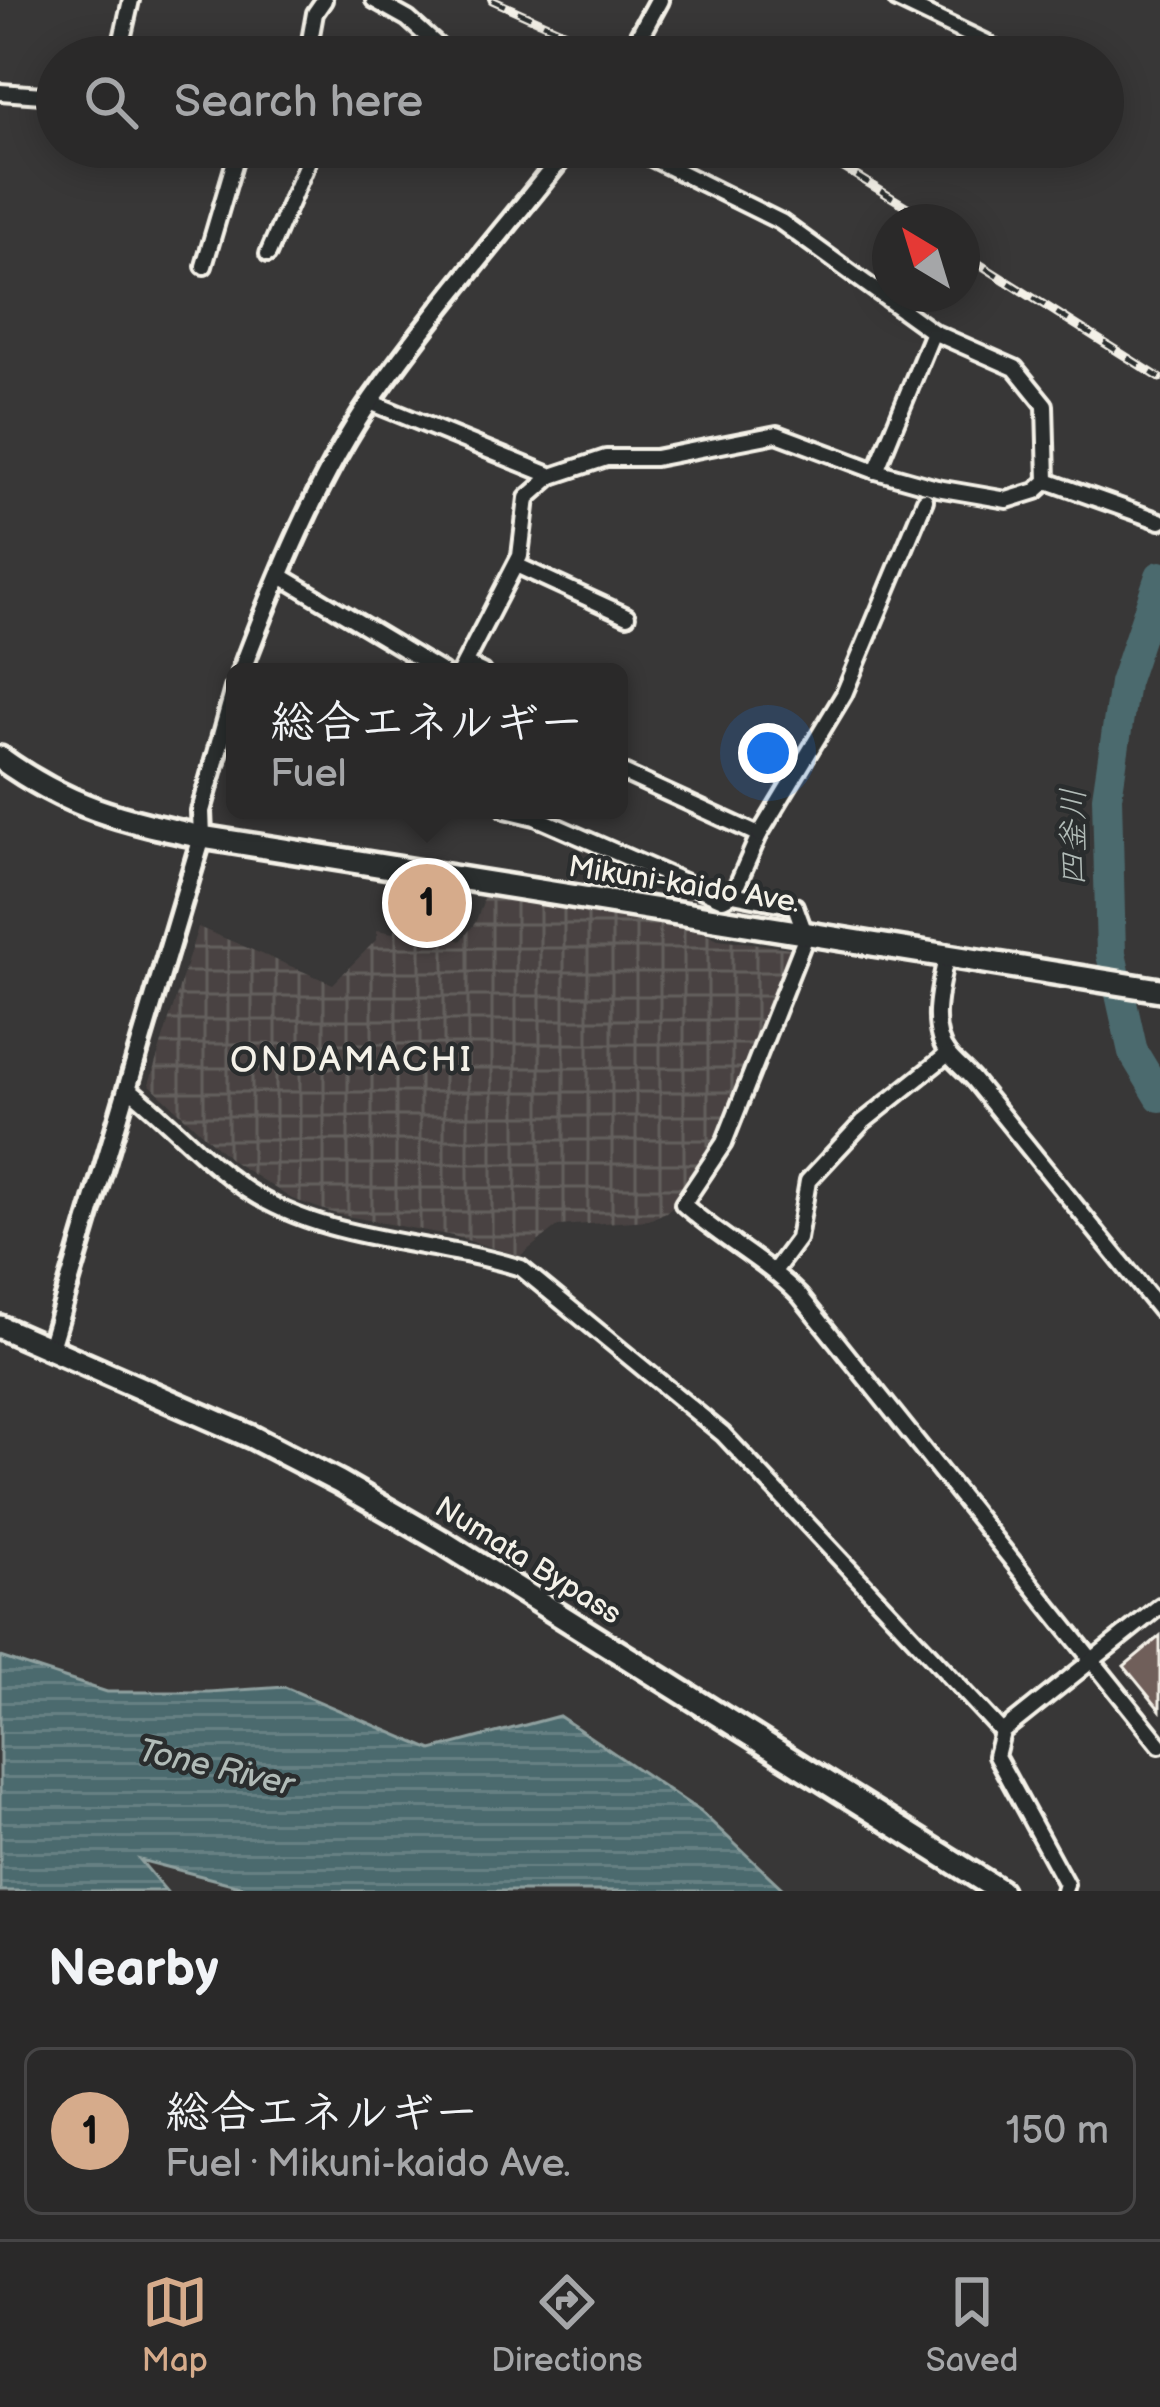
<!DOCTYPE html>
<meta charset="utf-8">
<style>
:root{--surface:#2a2929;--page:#363535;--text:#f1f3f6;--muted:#a5a6a8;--line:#464546;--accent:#d6ab8b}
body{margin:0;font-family:"Balsamiq Sans","Klee One",sans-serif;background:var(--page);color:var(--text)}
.compass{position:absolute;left:872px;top:204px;width:108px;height:108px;border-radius:50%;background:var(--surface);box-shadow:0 6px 30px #0003;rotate:322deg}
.you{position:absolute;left:768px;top:753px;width:42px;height:42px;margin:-30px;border:9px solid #fff;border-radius:50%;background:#1a73e8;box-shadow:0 0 0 18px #1a73e833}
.badge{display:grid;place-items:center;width:78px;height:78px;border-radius:50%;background:var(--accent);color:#111;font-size:39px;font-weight:700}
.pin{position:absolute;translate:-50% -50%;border:6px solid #fff;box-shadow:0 3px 12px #0006}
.popup{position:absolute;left:226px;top:663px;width:402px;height:156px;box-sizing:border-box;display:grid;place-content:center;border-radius:18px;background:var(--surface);filter:drop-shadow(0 3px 9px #0005);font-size:39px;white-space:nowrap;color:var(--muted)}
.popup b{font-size:45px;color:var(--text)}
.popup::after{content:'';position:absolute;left:50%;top:100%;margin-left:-24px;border:24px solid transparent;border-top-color:var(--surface)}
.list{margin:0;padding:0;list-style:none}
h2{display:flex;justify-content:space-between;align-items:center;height:156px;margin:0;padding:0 48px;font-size:51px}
h2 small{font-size:39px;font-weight:400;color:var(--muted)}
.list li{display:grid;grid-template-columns:78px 1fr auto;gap:36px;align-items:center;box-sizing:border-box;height:168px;margin:0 24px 24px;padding:0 24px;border:3px solid var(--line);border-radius:18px}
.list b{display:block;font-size:45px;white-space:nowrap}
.list p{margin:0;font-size:39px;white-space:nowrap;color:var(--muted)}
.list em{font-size:39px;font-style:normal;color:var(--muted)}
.icon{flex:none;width:66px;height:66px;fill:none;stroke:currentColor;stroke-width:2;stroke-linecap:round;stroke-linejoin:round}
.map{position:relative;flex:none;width:1160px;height:1891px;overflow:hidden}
.search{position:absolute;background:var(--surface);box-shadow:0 6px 30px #0003;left:36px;right:36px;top:36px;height:132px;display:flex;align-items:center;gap:30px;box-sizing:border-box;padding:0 42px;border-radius:66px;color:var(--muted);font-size:45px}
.sheet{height:348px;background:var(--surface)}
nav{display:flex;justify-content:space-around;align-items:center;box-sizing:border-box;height:168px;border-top:3px solid var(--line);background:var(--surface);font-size:33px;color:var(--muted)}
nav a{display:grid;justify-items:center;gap:6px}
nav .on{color:var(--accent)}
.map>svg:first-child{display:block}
</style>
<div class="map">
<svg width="1160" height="1891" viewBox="0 0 1160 1891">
<defs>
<pattern id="industrial-grid" width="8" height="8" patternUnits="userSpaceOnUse" patternTransform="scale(3)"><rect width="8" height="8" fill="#494342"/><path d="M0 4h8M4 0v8" fill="none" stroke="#645f5d"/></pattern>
<pattern id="water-rules" width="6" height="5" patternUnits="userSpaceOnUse" patternTransform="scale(3)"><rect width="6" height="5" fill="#4c6a6e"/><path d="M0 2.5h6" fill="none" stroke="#668083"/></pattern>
</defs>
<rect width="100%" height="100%" fill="#383737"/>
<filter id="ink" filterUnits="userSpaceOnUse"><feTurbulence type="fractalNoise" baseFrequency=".00833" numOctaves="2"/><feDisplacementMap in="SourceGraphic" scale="24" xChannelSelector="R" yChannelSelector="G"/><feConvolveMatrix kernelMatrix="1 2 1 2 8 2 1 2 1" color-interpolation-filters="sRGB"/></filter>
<g filter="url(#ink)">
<polygon fill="url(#industrial-grid)" points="482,892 678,920 718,939 799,949 721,1141 681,1199 666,1212 649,1220 558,1226 520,1256 453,1236 336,1214 292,1199 232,1161 149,1084 198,927 333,984 377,939 377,930 393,933 402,917 461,941 475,923 483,903"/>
<polygon fill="url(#water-rules)" stroke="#8fa09f" stroke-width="3" points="0,1657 107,1692 209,1692 285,1687 432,1750 559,1716 701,1812 785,1891 259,1891 140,1860 166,1891 0,1891"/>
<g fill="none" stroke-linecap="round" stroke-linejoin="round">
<polyline stroke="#4c6a6e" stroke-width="30" points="1160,576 1124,683 1107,797 1111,954 1133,1052 1160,1097"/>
</g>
<polygon fill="#705e5a" stroke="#f4f1e8" stroke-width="3" points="1160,1636 1160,1710 1124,1666"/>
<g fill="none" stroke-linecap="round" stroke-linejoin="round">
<g stroke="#f4f1e8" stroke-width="22">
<g id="minor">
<polyline points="374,0 408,19 450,57"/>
<polyline points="897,0 985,42 1006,57"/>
<polyline points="118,57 131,0"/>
<polyline points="307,57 315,13 324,0"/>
<polyline points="0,92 57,96"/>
<polyline points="629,147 781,222 933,332 1015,368 1045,405 1047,481"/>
<polyline points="268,254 314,147"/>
<polyline points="204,266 239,147"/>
<polyline points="370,402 552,476 606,458 655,458 777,434 876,471 937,488 1007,500 1036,491 1047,481 1160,521"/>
<polyline points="876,471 933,332"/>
<polyline points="516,565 627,616"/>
<polyline points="281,576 442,672"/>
<polyline points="465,664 482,672"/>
<polyline points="460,672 520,556 527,498 552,476"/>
<path d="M619,771l140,64 -26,59 62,12 11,30 -82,207 -41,61c37,34 82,56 117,92l360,449"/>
<polyline points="506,810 535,817 723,899 733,894"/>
<polyline points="759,835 844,694 925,500"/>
<path d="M946,958c-6,28 -18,71 2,96 8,10 19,18 27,28l185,228"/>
<path d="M128,1088c41,32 76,73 119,102 81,53 184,50 274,78l202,166 279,298"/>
<polyline points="775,1270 798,1239 808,1181 863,1122 948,1054"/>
<polyline points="1064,1891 1066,1884 996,1756 1002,1732 1160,1606"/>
</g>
</g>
<g stroke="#f4f1e8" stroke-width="26">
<g id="tertiary">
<polyline points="628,57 659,0"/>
<path d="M241,672c33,-87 77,-196 131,-273 61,-87 132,-168 198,-252"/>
<polyline points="50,1348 202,837 201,811 235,689"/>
</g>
</g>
<g stroke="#f4f1e8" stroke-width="30">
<g id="trunk">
<path d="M0,758c69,50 120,61 202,79l958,153"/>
<polyline points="0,1327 252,1437 339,1482 443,1542 1000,1891"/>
</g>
</g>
<use href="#minor" stroke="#2a2d2e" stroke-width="14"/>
<use href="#tertiary" stroke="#2a2d2e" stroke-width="16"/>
<use href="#trunk" stroke="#2a2d2e" stroke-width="21"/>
<g stroke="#f4f1e8" stroke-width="9">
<g id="rail">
<polyline points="492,0 619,57"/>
<polyline points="606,39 644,57"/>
<polyline points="809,147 932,222"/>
<polyline points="962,253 1160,378"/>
</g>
</g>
<use href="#rail" stroke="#2a2d2e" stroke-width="4.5" stroke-dasharray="14" stroke-linecap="butt"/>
</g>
</g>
<g text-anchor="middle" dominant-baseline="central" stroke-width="9" stroke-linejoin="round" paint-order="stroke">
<g font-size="30" fill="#f4f1e8" stroke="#2a2d2e">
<text transform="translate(684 885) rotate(9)">Mikuni-kaido Ave.</text>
<text transform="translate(528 1561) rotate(32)">Numata Bypass</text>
</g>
<g font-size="33" font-style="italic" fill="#b1bbb7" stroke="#2a2d2e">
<text transform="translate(1074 837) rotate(-90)">四釜川</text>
<text transform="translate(216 1768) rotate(13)">Tone River</text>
</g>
<g font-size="36" letter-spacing="3" fill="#f4f1e8" stroke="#2a2d2e">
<text x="352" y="1060">ONDAMACHI</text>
</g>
</g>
</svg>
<svg class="compass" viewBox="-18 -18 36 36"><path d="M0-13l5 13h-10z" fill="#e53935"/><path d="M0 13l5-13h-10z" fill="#a5a6a8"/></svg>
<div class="you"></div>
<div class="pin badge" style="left:427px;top:903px">1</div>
<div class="popup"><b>総合エネルギー</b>Fuel</div>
<div class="search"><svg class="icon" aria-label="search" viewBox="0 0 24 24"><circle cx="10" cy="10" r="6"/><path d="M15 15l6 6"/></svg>Search here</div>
</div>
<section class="sheet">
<h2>Nearby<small></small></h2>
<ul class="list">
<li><span class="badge">1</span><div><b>総合エネルギー</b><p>Fuel · Mikuni-kaido Ave.</p></div><em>150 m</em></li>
</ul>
</section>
<nav>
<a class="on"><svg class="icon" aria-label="map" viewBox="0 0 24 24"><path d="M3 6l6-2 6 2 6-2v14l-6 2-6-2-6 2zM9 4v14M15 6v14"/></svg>Map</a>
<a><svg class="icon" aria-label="directions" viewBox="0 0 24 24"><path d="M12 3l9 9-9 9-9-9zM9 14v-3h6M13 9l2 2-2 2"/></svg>Directions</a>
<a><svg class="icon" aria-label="saved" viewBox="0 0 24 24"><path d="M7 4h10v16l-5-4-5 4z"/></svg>Saved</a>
</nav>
